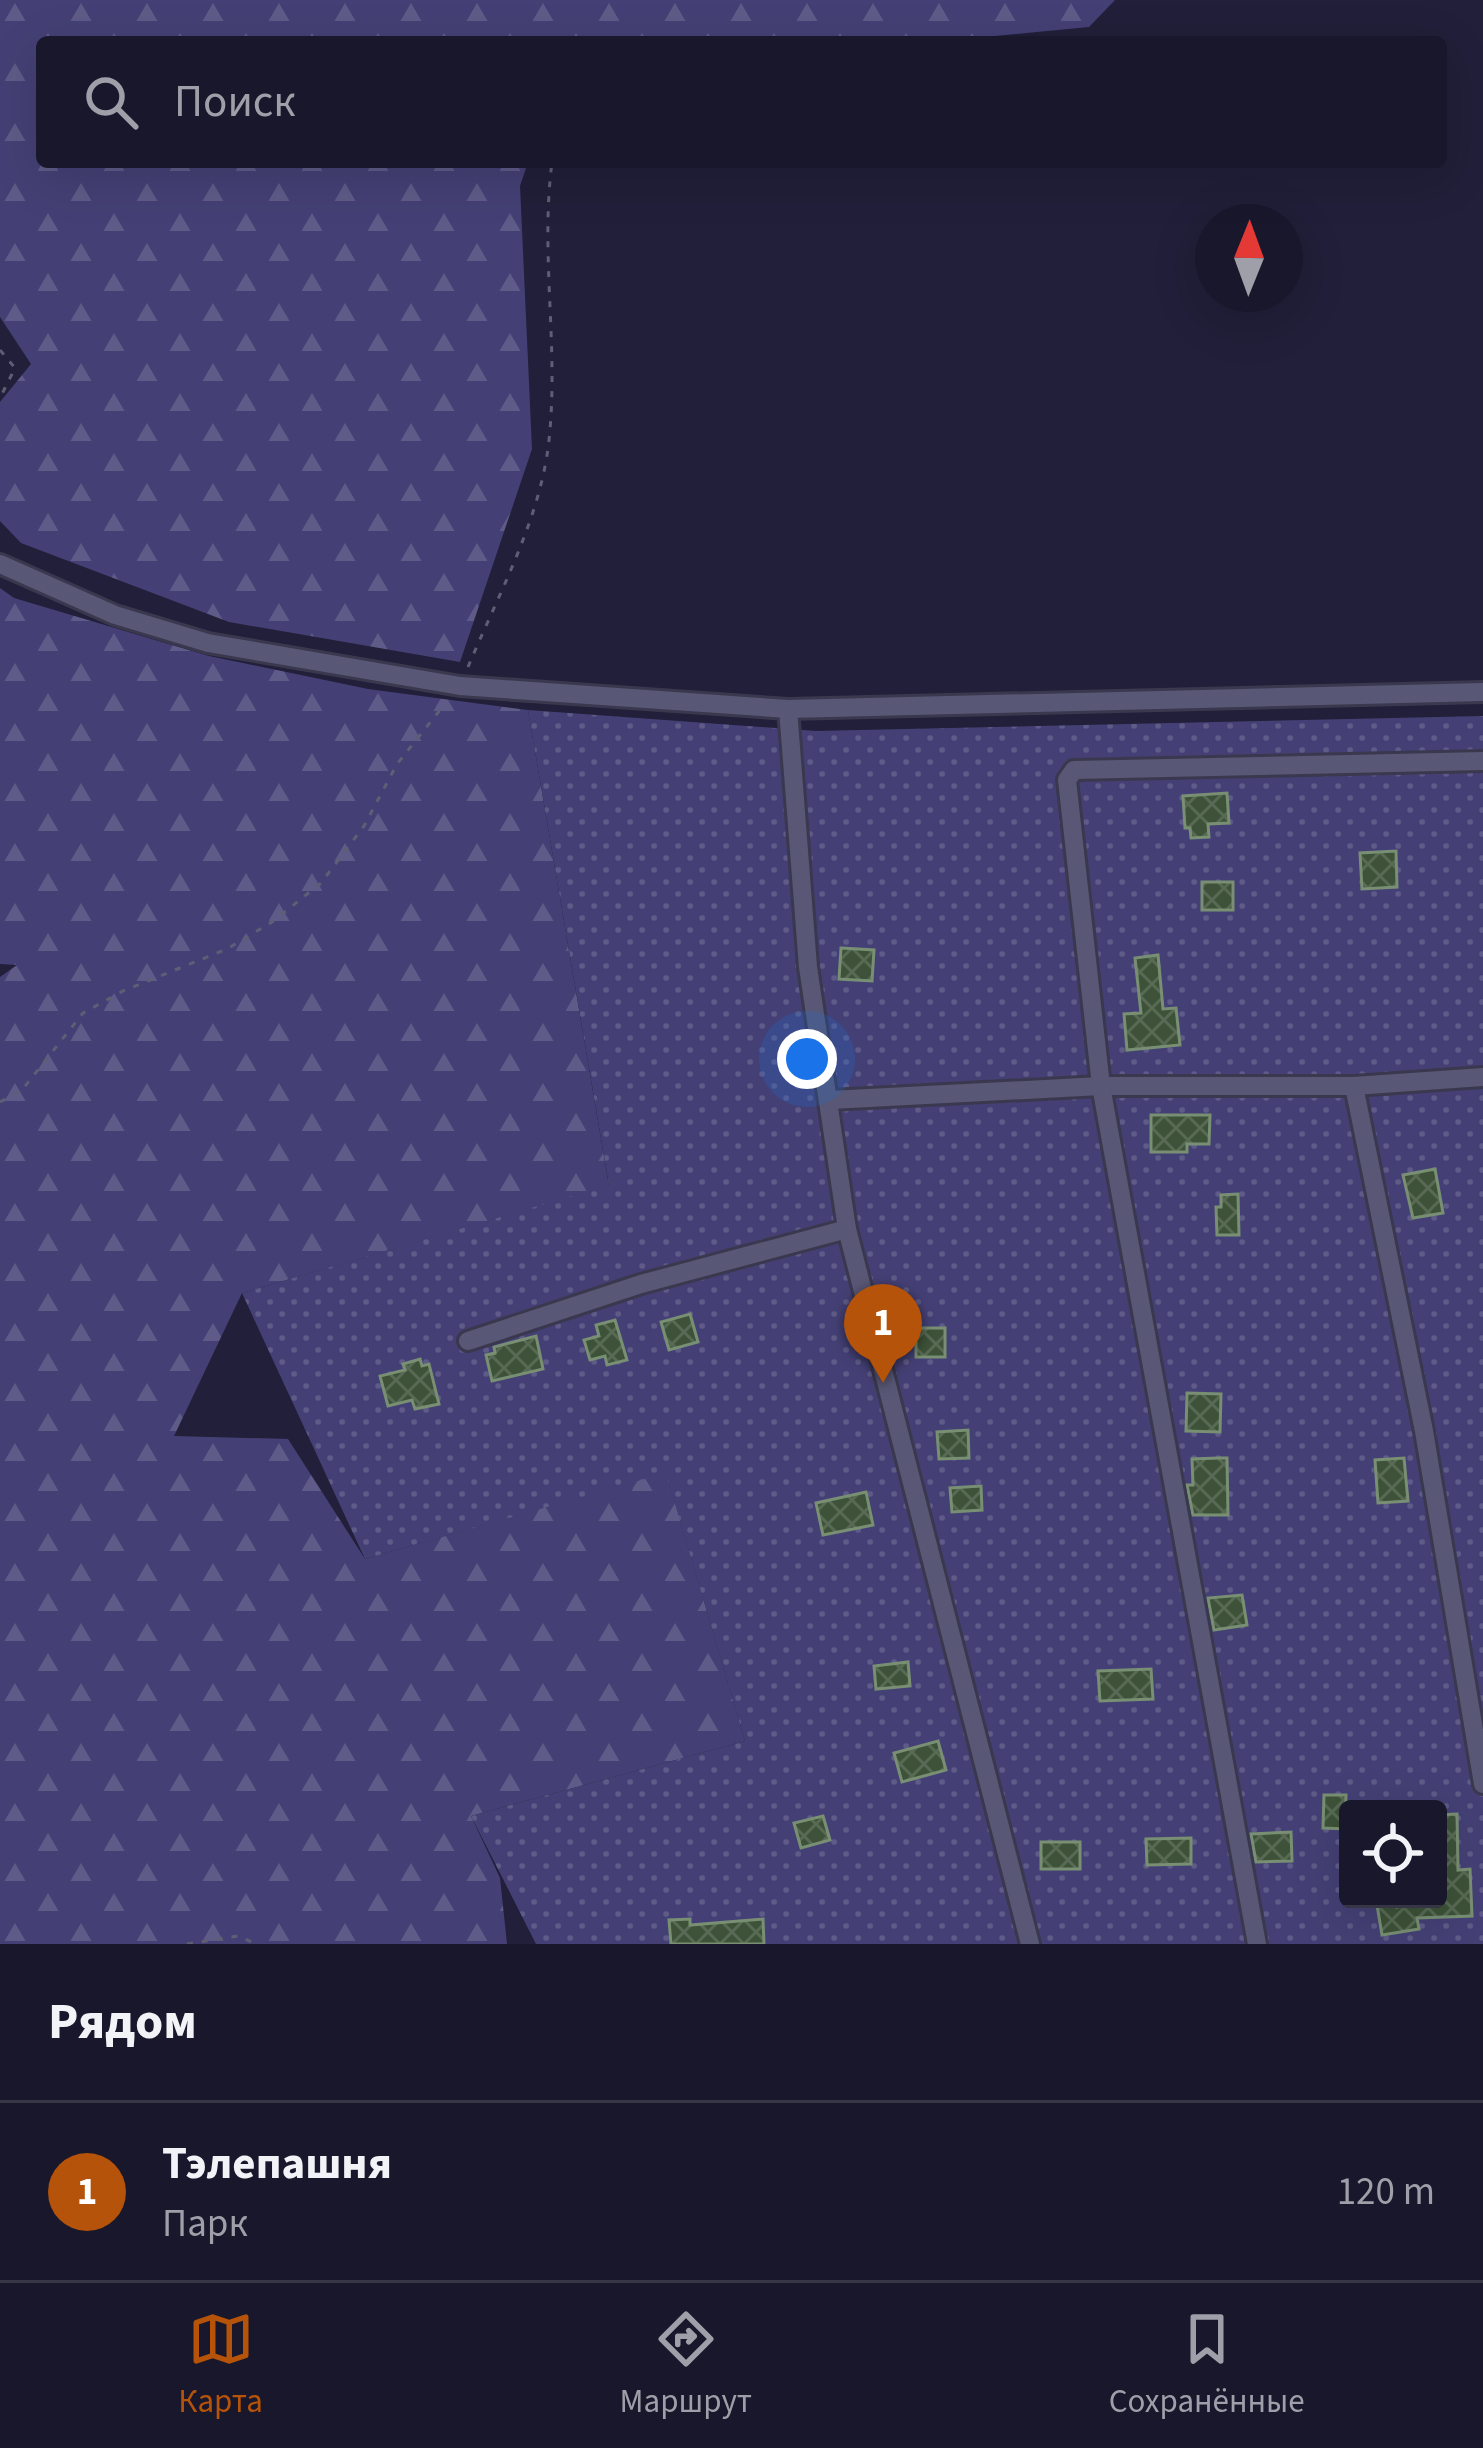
<!DOCTYPE html>
<html lang="ru">
<meta charset="utf-8">
<style>
:root{--surface:#19172b;--page:#222033;--text:#f1f3f6;--muted:#9f9fa9;--line:#373647;--accent:#b45309}
body{margin:0;font-family:"Source Sans 3",sans-serif;background:var(--page);color:var(--text)}
.controls{position:absolute;right:36px;bottom:36px;display:grid;overflow:hidden;border-radius:12px;box-shadow:0 12px 48px #0002}
.controls button{width:108px;height:108px;display:grid;place-items:center;padding:0;border:0;border-bottom:3px solid var(--line);background:var(--surface);color:var(--text);font:60px sans-serif}
.compass{position:absolute;left:1195px;top:204px;width:108px;height:108px;border-radius:50%;background:var(--surface);box-shadow:0 12px 48px #0002;rotate:1deg}
.you{position:absolute;left:807px;top:1059px;width:42px;height:42px;margin:-30px;border:9px solid #fff;border-radius:50%;background:#1a73e8;box-shadow:0 0 0 18px #1a73e833}
.badge{display:grid;place-items:center;width:78px;height:78px;border-radius:50%;background:var(--accent);color:#fff;font-size:39px;font-weight:700}
.pin{position:absolute;translate:-50% -99px;filter:drop-shadow(0 3px 6px #0008)}
.pin::after{content:'';position:absolute;top:63px;width:42px;height:36px;background:inherit;clip-path:polygon(0 0,100% 0,50% 100%)}
.list{margin:0;padding:0;list-style:none}
h2{display:flex;justify-content:space-between;align-items:center;height:156px;margin:0;padding:0 48px;font-size:51px}
h2 small{font-size:39px;font-weight:400;color:var(--muted)}
.list li{display:grid;grid-template-columns:78px 1fr auto;gap:36px;align-items:center;box-sizing:border-box;height:180px;padding:0 48px;border-top:3px solid var(--line)}
.list b{display:block;font-size:45px;white-space:nowrap}
.list p{margin:0;font-size:39px;white-space:nowrap;color:var(--muted)}
.list em{font-size:39px;font-style:normal;color:var(--muted)}
.icon{flex:none;width:66px;height:66px;fill:none;stroke:currentColor;stroke-width:2;stroke-linecap:round;stroke-linejoin:round}
.map{position:relative;flex:none;width:1483px;height:1944px;overflow:hidden}
.search{position:absolute;background:var(--surface);box-shadow:0 12px 48px #0002;left:36px;right:36px;top:36px;height:132px;display:flex;align-items:center;gap:30px;box-sizing:border-box;padding:0 42px;border-radius:12px;color:var(--muted);font-size:45px}
.sheet{height:336px;background:var(--surface)}
nav{display:flex;justify-content:space-around;align-items:center;box-sizing:border-box;height:168px;border-top:3px solid var(--line);background:var(--surface);font-size:33px;color:var(--muted)}
nav a{display:grid;justify-items:center;gap:6px}
nav .on{color:var(--accent)}
.map>svg:first-child{display:block}
</style>
<div class="map">
<svg width="1483" height="1944" viewBox="0 0 1483 1944">
<defs>
<pattern id="forest-firs" width="22" height="20" patternUnits="userSpaceOnUse" patternTransform="scale(3)"><rect width="22" height="20" fill="#444075"/><path d="M5 1l3.5 6h-7zM16 11l3.5 6h-7z" fill="#5e5b88"/></pattern>
<pattern id="garden-dots" width="8" height="8" patternUnits="userSpaceOnUse" patternTransform="scale(3)"><rect width="8" height="8" fill="#444075"/><path d="M2 2h.1M6 6h.1" fill="none" stroke="#5e5b88" stroke-width="1.8" stroke-linecap="round"/></pattern>
<pattern id="building-cross-hatch" width="8" height="8" patternUnits="userSpaceOnUse" patternTransform="scale(3)"><rect width="8" height="8" fill="#3d5238"/><path d="M0 0l8 8M0 8l8-8" fill="none" stroke="#586a54"/></pattern>
</defs>
<rect width="100%" height="100%" fill="#211f39"/>
<g fill="url(#forest-firs)">
<polygon points="0,0 1115,0 1089,27 933,42 42,42 42,162 528,162 520,186 532,449 460,662 229,622 21,543 0,521 0,402 31,364 0,317"/>
<polygon points="0,588 14,598 209,656 368,689 528,710 609,1186 242,1293 174,1436 288,1439 365,1559 666,1472 745,1741 471,1816 500,1878 507,1944 0,1944 0,977 17,965 0,964"/>
</g>
<path fill="url(#garden-dots)" fill-rule="evenodd" d="M528,710l288,21 667,-15v1228h-947l-65,-128 274,-75 -79,-268 -301,86 -123,-266 367,-108zM1348,1809h90v90h-90z"/>
<g fill="url(#building-cross-hatch)" stroke="#788f73" stroke-width="3">
<polygon points="1227,793 1229,823 1208,824 1209,837 1191,838 1190,828 1185,828 1183,796"/>
<polygon points="1396,851 1397,887 1362,889 1360,853"/>
<rect x="1202" y="882" width="31" height="28"/>
<polygon points="841,948 874,950 872,981 839,979"/>
<polygon points="1158,955 1163,1009 1176,1008 1180,1045 1127,1050 1124,1014 1141,1013 1135,958"/>
<polygon points="1151,1115 1210,1115 1209,1144 1187,1144 1187,1152 1151,1152"/>
<polygon points="1435,1169 1443,1213 1413,1218 1403,1175"/>
<polygon points="1238,1194 1239,1235 1217,1235 1216,1207 1221,1207 1221,1195"/>
<polygon points="690,1314 698,1342 669,1350 661,1322"/>
<polygon points="615,1320 627,1360 607,1365 605,1356 590,1360 584,1340 599,1336 596,1325"/>
<rect x="916" y="1328" width="29" height="29"/>
<polygon points="536,1336 543,1369 492,1381 486,1355 495,1353 494,1347"/>
<polygon points="420,1359 422,1366 429,1364 439,1404 415,1409 412,1400 388,1406 380,1376 405,1370 403,1364"/>
<polygon points="1187,1393 1221,1394 1220,1432 1186,1431"/>
<polygon points="968,1430 969,1458 939,1459 937,1432"/>
<polygon points="1219,1458 1227,1458 1228,1515 1193,1515 1187,1485 1193,1485 1192,1459"/>
<polygon points="1404,1458 1408,1501 1378,1503 1375,1460"/>
<polygon points="981,1486 982,1510 952,1512 950,1488"/>
<polygon points="866,1492 873,1525 823,1535 816,1503"/>
<polygon points="1242,1595 1247,1625 1214,1630 1208,1598"/>
<polygon points="908,1662 910,1686 876,1689 874,1666"/>
<polygon points="1151,1669 1153,1699 1100,1701 1098,1671"/>
<polygon points="938,1741 946,1770 902,1782 894,1753"/>
<polygon points="1324,1795 1346,1795 1345,1829 1323,1828"/>
<polygon points="1457,1814 1458,1870 1470,1869 1472,1916 1417,1918 1419,1929 1382,1935 1376,1899 1396,1899 1397,1907 1438,1899 1438,1815"/>
<polygon points="823,1816 830,1840 801,1848 794,1823"/>
<polygon points="1291,1832 1292,1861 1256,1862 1251,1834"/>
<polygon points="1191,1838 1191,1864 1147,1865 1146,1839"/>
<rect x="1041" y="1842" width="39" height="27"/>
<polygon points="690,1919 690,1925 763,1919 764,1944 671,1944 669,1920"/>
</g>
<g fill="none" stroke-linecap="round" stroke-linejoin="round">
<g stroke="#3a384e" stroke-width="24">
<g id="minor">
<polyline points="0,564 115,615 208,643 460,686 788,709 1483,692"/>
<polyline points="788,709 808,967 847,1229 1030,1944"/>
<polyline points="1354,1086 1424,1431 1483,1784"/>
<polyline points="830,1100 1101,1086 1354,1086 1483,1077"/>
<polyline points="468,1341 641,1284 847,1229"/>
<polyline points="1257,1944 1101,1086 1067,780 1074,770 1483,761"/>
</g>
</g>
<g stroke="#5f5e75" stroke-width="3" stroke-dasharray="6 9" stroke-linecap="butt">
<polyline points="0,350 15,368 0,398"/>
<path d="M468,667c30,-72 73,-149 81,-227 10,-93 -9,-185 3,-278"/>
<polyline points="0,1102 22,1090 83,1013 123,991 227,949 272,922 321,883 364,826 397,764 444,705"/>
<polyline points="187,1944 238,1936 256,1944"/>
</g>
<use href="#minor" stroke="#585775" stroke-width="18"/>
</g>
</svg>
<div class="controls">
<button><svg class="icon" aria-label="locate" viewBox="0 0 24 24"><circle cx="12" cy="12" r="6"/><path d="M12 2v4M12 18v4M2 12h4M18 12h4"/></svg></button>
</div>
<svg class="compass" viewBox="-18 -18 36 36"><path d="M0-13l5 13h-10z" fill="#e53935"/><path d="M0 13l5-13h-10z" fill="#9f9fa9"/></svg>
<div class="you"></div>
<div class="pin badge" style="left:883px;top:1383px">1</div>
<div class="search"><svg class="icon" aria-label="search" viewBox="0 0 24 24"><circle cx="10" cy="10" r="6"/><path d="M15 15l6 6"/></svg>Поиск</div>
</div>
<section class="sheet">
<h2>Рядом<small></small></h2>
<ul class="list">
<li><span class="badge">1</span><div><b>Тэлепашня</b><p>Парк</p></div><em>120 m</em></li>
</ul>
</section>
<nav>
<a class="on"><svg class="icon" aria-label="map" viewBox="0 0 24 24"><path d="M3 6l6-2 6 2 6-2v14l-6 2-6-2-6 2zM9 4v14M15 6v14"/></svg>Карта</a>
<a><svg class="icon" aria-label="directions" viewBox="0 0 24 24"><path d="M12 3l9 9-9 9-9-9zM9 14v-3h6M13 9l2 2-2 2"/></svg>Маршрут</a>
<a><svg class="icon" aria-label="saved" viewBox="0 0 24 24"><path d="M7 4h10v16l-5-4-5 4z"/></svg>Сохранённые</a>
</nav>
